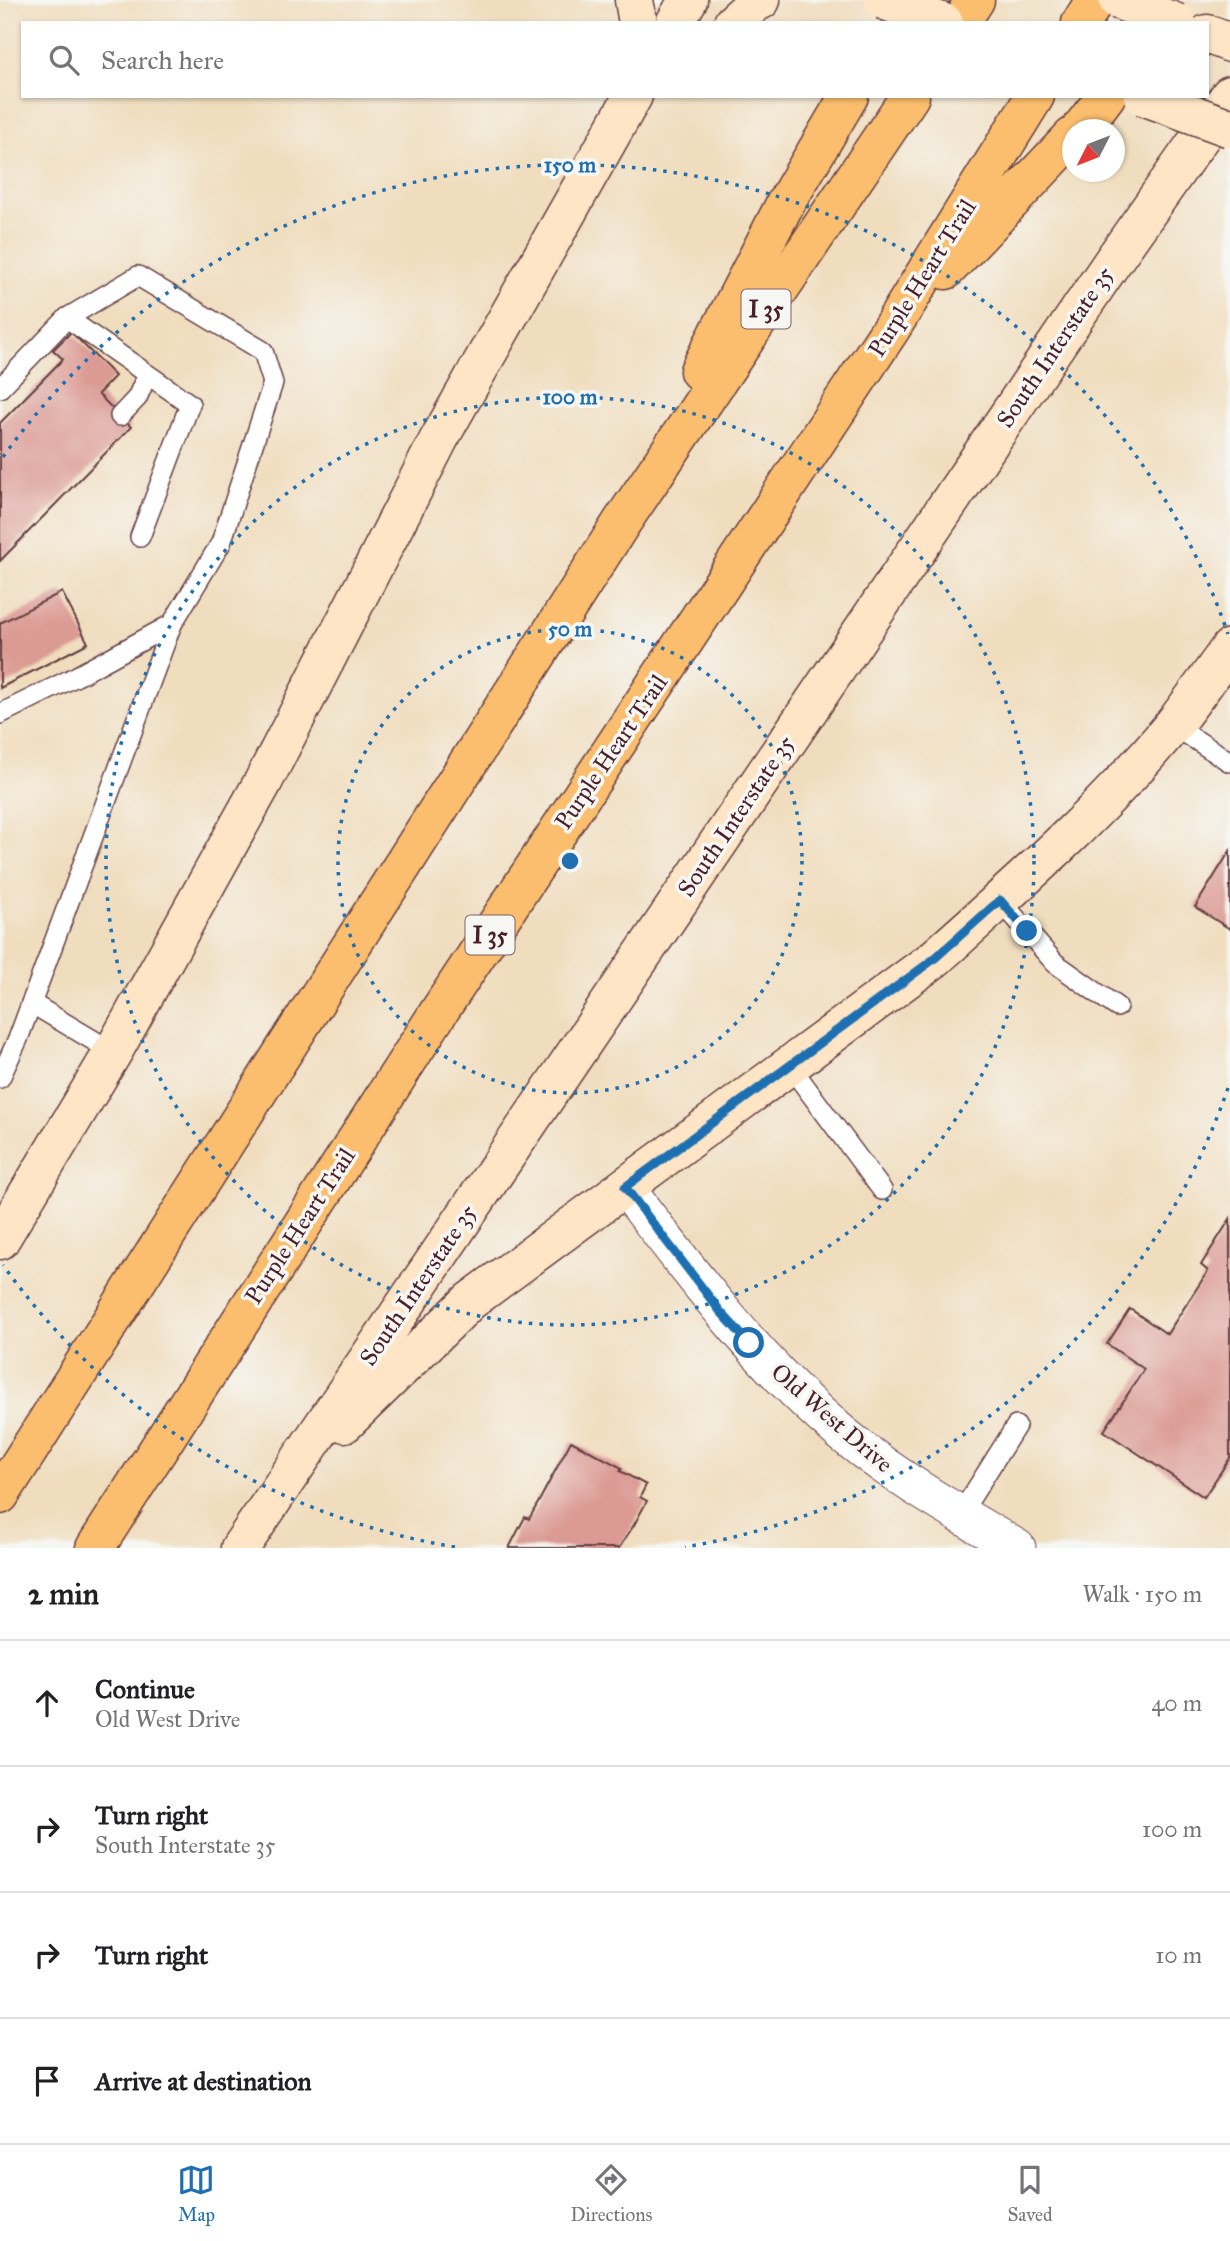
<!DOCTYPE html>
<meta charset="utf-8">
<style>
:root{--surface:#fff;--page:#f2f2f2;--text:#202124;--muted:#757577;--line:#e0e0e0;--accent:#1f6fb2}
body{margin:0;font-family:"IM FELL Great Primer",serif;background:var(--page);color:var(--text)}
.compass{position:absolute;left:1062px;top:119px;width:63px;height:63px;border-radius:50%;background:var(--surface);box-shadow:0 2px 5px #0004;rotate:228deg}
.stop{position:absolute;width:21px;height:21px;margin:-16px;border:5px solid #1f6fb2;border-radius:50%;background:#fff}
.stop.end{background:#1f6fb2;border-color:#fff;box-shadow:0 2px 7px #0008}
.list{margin:0;padding:0;list-style:none}
h2{display:flex;justify-content:space-between;align-items:center;height:91px;margin:0;padding:0 28px;font-size:30px}
h2 small{font-size:23px;font-weight:400;color:var(--muted)}
.list li{display:grid;grid-template-columns:46px 1fr auto;gap:21px;align-items:center;box-sizing:border-box;height:126px;padding:0 28px;border-top:2px solid var(--line)}
.list b{display:block;font-size:26px;white-space:nowrap}
.list p{margin:0;font-size:23px;white-space:nowrap;color:var(--muted)}
.list em{font-size:23px;font-style:normal;color:var(--muted)}
.icon{flex:none;width:38px;height:38px;fill:none;stroke:currentColor;stroke-width:2;stroke-linecap:round;stroke-linejoin:round}
.map{position:relative;flex:none;width:1230px;height:1548px;overflow:hidden}
.search{position:absolute;background:var(--surface);box-shadow:0 2px 5px #0004;left:21px;right:21px;top:21px;height:77px;display:flex;align-items:center;gap:18px;box-sizing:border-box;padding:0 24px;border-radius:0px;color:var(--muted);font-size:26px}
.sheet{height:595px;background:var(--surface)}
nav{display:flex;justify-content:space-around;align-items:center;box-sizing:border-box;height:98px;border-top:2px solid var(--line);background:var(--surface);font-size:19px;color:var(--muted)}
nav a{display:grid;justify-items:center;gap:4px}
nav .on{color:var(--accent)}
.map>svg:first-child{display:block}
</style>
<div class="map">
<svg width="1230" height="1548" viewBox="0 0 1230 1548">
<rect width="100%" height="100%" fill="#f6f6f2"/>
<filter id="ink" filterUnits="userSpaceOnUse"><feTurbulence type="fractalNoise" baseFrequency=".0143" numOctaves="2"/><feDisplacementMap in="SourceGraphic" scale="14" xChannelSelector="R" yChannelSelector="G"/><feConvolveMatrix kernelMatrix="1 2 1 2 8 2 1 2 1" color-interpolation-filters="sRGB"/></filter>
<filter id="wash" filterUnits="userSpaceOnUse"><feTurbulence type="fractalNoise" baseFrequency=".00686" numOctaves="4" result="noise"/><feDisplacementMap in="SourceGraphic" scale="28" xChannelSelector="R" yChannelSelector="G"/><feGaussianBlur stdDeviation="1.57" result="paint"/><feColorMatrix in="noise" values="0 0 0 0 0 0 0 0 0 0 0 0 0 0 0 0 0 1.4 0 .05"/><feComposite in="paint" operator="in"/></filter>
<g filter="url(#wash)">
<rect width="100%" height="100%" fill="#f0ddbe"/>
<g id="blocks">
<g fill="#db9a93">
<polygon points="71,332 115,376 98,394 131,427 0,561 0,423 63,359 53,350"/>
<polygon points="62,592 88,643 0,688 0,623"/>
<polygon points="1230,851 1230,929 1195,907"/>
<polygon points="1230,1219 1230,1458 1204,1497 1104,1431 1144,1369 1107,1344 1130,1309 1167,1334 1208,1271 1201,1265"/>
<polygon points="571,1441 622,1468 620,1471 646,1485 640,1497 647,1501 634,1525 619,1548 509,1548 525,1517 529,1519 538,1503"/>
</g>
</g>
</g>
<g filter="url(#ink)">
<use href="#blocks" fill-opacity="0" stroke="#633c41" stroke-width="2"/>
<g fill="none" stroke-linecap="round" stroke-linejoin="round">
<g stroke="#633c41" stroke-width="22">
<g id="lane">
<polyline points="67,318 190,404 140,537"/>
<polyline points="0,388 67,318 138,276 263,351 273,383 221,543 172,624 18,1039 0,1078"/>
<polyline points="120,416 137,398 147,375"/>
<polyline points="0,714 77,676 172,624"/>
<polyline points="1173,725 1230,762"/>
<polyline points="1000,900 1055,963 1117,1007"/>
<polyline points="31,1003 113,1052"/>
<polyline points="790,1066 882,1190"/>
<polyline points="960,1515 1016,1426"/>
</g>
</g>
<g stroke="#633c41" stroke-width="39">
<path id="street" d="M625,1187c62,81 122,162 198,230 58,53 126,91 194,131"/>
</g>
<g stroke="#633c41" stroke-width="41">
<g id="secondary">
<polyline points="634,0 638,23"/>
<polyline points="675,23 688,0"/>
<polyline points="733,23 755,3 761,0"/>
<polyline points="1207,34 1230,43"/>
<polyline points="0,1240 113,1052 263,782 439,439 633,96"/>
<path d="M345,1423l125,-122 464,-342c83,-74 168,-148 239,-234 20,-25 38,-51 57,-77"/>
<polyline points="240,1548 1113,261 1230,95"/>
</g>
</g>
<g stroke="#633c41" stroke-width="41">
<g id="highway">
<polyline points="960,23 975,0"/>
<polyline points="1081,23 1095,0"/>
<polyline points="1080,130 1106,96"/>
<polyline points="946,270 1072,137"/>
<polyline points="699,371 784,206 849,96"/>
<polyline points="0,1495 622,522 910,96"/>
<polyline points="95,1548 440,1010 892,327 1035,96"/>
</g>
</g>
<use href="#lane" stroke="#fff" stroke-width="19"/>
<use href="#street" stroke="#fff" stroke-width="37"/>
<use href="#secondary" stroke="#fde5c5" stroke-width="38"/>
<use href="#highway" stroke="#fbbe6e" stroke-width="38"/>
<g stroke="#633c41" stroke-width="41" stroke-linecap="butt">
<g id="secondary-bridge">
<polyline points="883,0 944,23"/>
<polyline points="1118,0 1177,23"/>
<polyline points="1143,96 1230,128"/>
</g>
</g>
<use href="#secondary-bridge" stroke="#fde5c5" stroke-width="38"/>
</g>
</g>
<g fill="none" stroke-linecap="round" stroke-linejoin="round" filter="url(#ink)">
<polyline stroke="#1f6fb2" stroke-width="9" points="749,1343 720,1311 625,1187 934,959 1000,900 1027,931"/>
</g>
<g fill="none" stroke="#1f6fb2" stroke-width="3.5" stroke-dasharray="3.5 7">
<circle cx="570" cy="861" r="232"/>
<circle cx="570" cy="861" r="464"/>
<path d="M1228 1088A696 696 0 0 1 685 1547M455 1547A696 696 0 0 1 3 1265M3 457A696 696 0 0 1 1228 634"/>
</g>
<g text-anchor="middle" dominant-baseline="central" stroke-width="7" stroke-linejoin="round" paint-order="stroke">
<g fill="#f6f6f2" stroke="#7e6067" stroke-width="2">
<rect x="741.5" y="289.5" width="49" height="39" rx="5"/>
<rect x="465.5" y="915.5" width="49" height="39" rx="5"/>
</g>
<g font-size="23" font-weight="bold" fill="#4a1f2b">
<text x="766" y="309">I 35</text>
<text x="490" y="935">I 35</text>
</g>
<g font-size="24" fill="#4a1f2b" stroke="#f6f6f2">
<text transform="translate(922 278) rotate(-58)">Purple Heart Trail</text>
<text transform="translate(1055 347) rotate(-56)">South Interstate 35</text>
<text transform="translate(611 752) rotate(-56)">Purple Heart Trail</text>
<text transform="translate(736 816) rotate(-56)">South Interstate 35</text>
<text transform="translate(300 1226) rotate(-57)">Purple Heart Trail</text>
<text transform="translate(418 1285) rotate(-56)">South Interstate 35</text>
<text transform="translate(832 1418) rotate(41)">Old West Drive</text>
</g>
</g>
<circle cx="570" cy="861" r="10" fill="#1f6fb2" stroke="#f6f6f2" stroke-width="3.5"/>
<g font-size="21" text-anchor="middle" font-weight="bold" fill="#1f6fb2" stroke="#f6f6f2" stroke-width="7" stroke-linejoin="round" paint-order="stroke">
<text x="570" y="172">150 m</text>
<text x="570" y="404">100 m</text>
<text x="570" y="636">50 m</text>
</g>
</svg>
<svg class="compass" viewBox="-18 -18 36 36"><path d="M0-13l5 13h-10z" fill="#e53935"/><path d="M0 13l5-13h-10z" fill="#757577"/></svg>
<div class="stop" style="left:749px;top:1343px"></div>
<div class="stop end" style="left:1027px;top:931px"></div>
<div class="search"><svg class="icon" aria-label="search" viewBox="0 0 24 24"><circle cx="10" cy="10" r="6"/><path d="M15 15l6 6"/></svg>Search here</div>
</div>
<section class="sheet">
<h2>2 min<small>Walk · 150 m</small></h2>
<ul class="list">
<li><svg class="icon" aria-label="ahead" viewBox="0 0 24 24"><path d="M12 20V5M6 11l6-6 6 6"/></svg><div><b>Continue</b><p>Old West Drive</p></div><em>40 m</em></li>
<li><svg class="icon" aria-label="right" viewBox="0 0 24 24"><path d="M7 20v-9h11M14 6l5 5-5 5"/></svg><div><b>Turn right</b><p>South Interstate 35</p></div><em>100 m</em></li>
<li><svg class="icon" aria-label="right" viewBox="0 0 24 24"><path d="M7 20v-9h11M14 6l5 5-5 5"/></svg><div><b>Turn right</b></div><em>10 m</em></li>
<li><svg class="icon" aria-label="arrive" viewBox="0 0 24 24"><path d="M6 21V4h12l-3 4 3 4H6"/></svg><div><b>Arrive at destination</b></div></li>
</ul>
</section>
<nav>
<a class="on"><svg class="icon" aria-label="map" viewBox="0 0 24 24"><path d="M3 6l6-2 6 2 6-2v14l-6 2-6-2-6 2zM9 4v14M15 6v14"/></svg>Map</a>
<a><svg class="icon" aria-label="directions" viewBox="0 0 24 24"><path d="M12 3l9 9-9 9-9-9zM9 14v-3h6M13 9l2 2-2 2"/></svg>Directions</a>
<a><svg class="icon" aria-label="saved" viewBox="0 0 24 24"><path d="M7 4h10v16l-5-4-5 4z"/></svg>Saved</a>
</nav>
